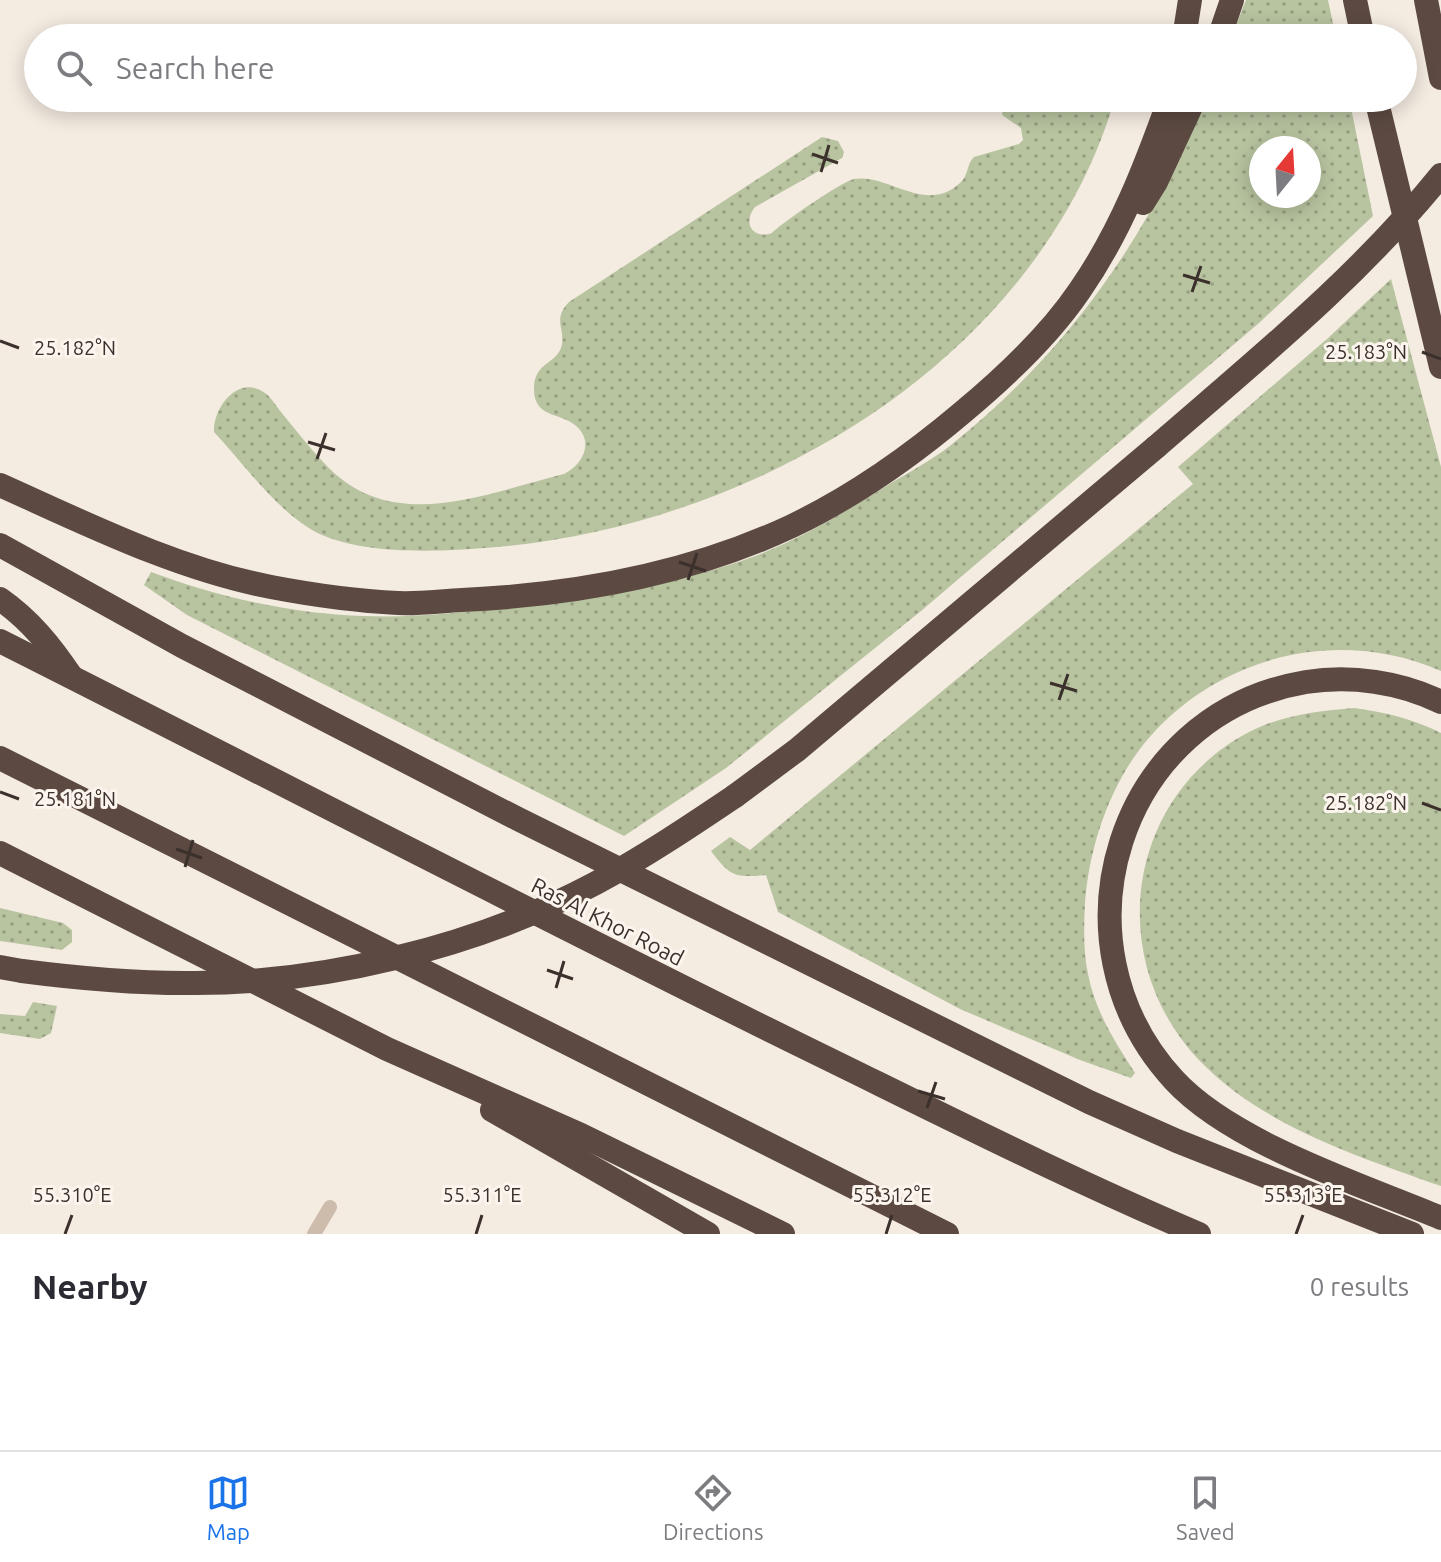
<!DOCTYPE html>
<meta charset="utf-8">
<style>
:root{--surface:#fff;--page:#f7f7f7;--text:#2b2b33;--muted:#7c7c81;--line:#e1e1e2;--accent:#1a73e8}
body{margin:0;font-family:Ubuntu,sans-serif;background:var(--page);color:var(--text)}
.compass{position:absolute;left:1249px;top:136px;width:72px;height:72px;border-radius:50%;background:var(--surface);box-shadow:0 4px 20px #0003;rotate:18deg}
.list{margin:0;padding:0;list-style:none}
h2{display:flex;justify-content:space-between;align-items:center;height:104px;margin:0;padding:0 32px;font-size:34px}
h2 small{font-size:26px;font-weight:400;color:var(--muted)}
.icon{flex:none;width:44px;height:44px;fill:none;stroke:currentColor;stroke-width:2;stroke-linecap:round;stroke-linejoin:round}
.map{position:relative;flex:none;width:1441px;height:1234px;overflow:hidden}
.search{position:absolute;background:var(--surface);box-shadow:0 4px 20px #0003;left:24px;right:24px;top:24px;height:88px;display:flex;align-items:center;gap:20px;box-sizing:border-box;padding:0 28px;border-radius:44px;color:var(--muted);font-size:30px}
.sheet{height:216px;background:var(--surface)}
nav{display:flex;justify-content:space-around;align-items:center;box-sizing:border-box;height:112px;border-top:2px solid var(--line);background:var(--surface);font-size:22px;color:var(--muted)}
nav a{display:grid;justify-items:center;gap:4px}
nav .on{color:var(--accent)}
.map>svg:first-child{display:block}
</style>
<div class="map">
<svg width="1441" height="1234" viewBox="0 0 1441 1234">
<defs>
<pattern id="garden-dots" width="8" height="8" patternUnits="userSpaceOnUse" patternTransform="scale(2)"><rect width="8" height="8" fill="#b8c4a0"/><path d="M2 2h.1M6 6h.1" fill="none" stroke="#97a083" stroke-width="1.8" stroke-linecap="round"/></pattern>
</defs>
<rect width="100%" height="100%" fill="#f4ebe1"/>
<g fill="url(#garden-dots)" fill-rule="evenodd">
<polygon points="1246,0 1328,0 1336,38 1231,38"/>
<path d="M1011,98h104c-77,265 -368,432 -631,450 -49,4 -128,7 -172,-18 -36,-21 -69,-67 -98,-98 -1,-25 25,-58 51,-39 6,4 11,13 16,19 14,17 28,35 43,51 67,73 159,31 240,11 19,-9 31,-33 11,-49 -16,-13 -42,-7 -41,-38 1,-24 21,-23 27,-39 6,-19 -10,-27 8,-46l253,-165 16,4 6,11 -2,6 -87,49c-13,16 -2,33 17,26 10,-10 69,-51 82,-54 34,-6 72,36 106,4 9,-8 6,-18 14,-26l45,-13 4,-4 -2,-12 -19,-13 2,-11z"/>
<path d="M1206,98h143l24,118 -114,107 -338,288 -195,157 -102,68 -437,-221 -43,-30 7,-13c67,25 142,42 213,44 50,2 99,-4 148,-9 74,-7 148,-20 220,-43 52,-16 102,-45 148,-74 23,-15 50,-28 71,-45 118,-94 197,-209 255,-347zM1261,148h48v48h-48z"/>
<path d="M1391,279l50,188v204c-98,-43 -212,-18 -285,59 -43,45 -66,111 -71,172 -1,24 -2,49 3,72 7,37 27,68 47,99l-4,5 -51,-18 -120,-51 -182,-97 -12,-37c-32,3 -36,1 -55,-24l19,-14 20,13 443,-366 -15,-17 149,-128z"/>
<path d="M1354,708c31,4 59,11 87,25v453c-82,-29 -178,-60 -240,-124 -97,-99 -77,-264 48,-330 33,-17 69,-21 105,-24z"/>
<polygon points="0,908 63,923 72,930 72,942 62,950 0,941"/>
<polygon points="33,1002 57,1006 51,1033 40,1039 0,1033 0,1014 25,1016"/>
</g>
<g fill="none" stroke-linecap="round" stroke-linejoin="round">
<polyline stroke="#cdbbac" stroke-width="14" points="314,1234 330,1207"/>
<g stroke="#5c4a42" stroke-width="24">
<polyline points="1355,0 1363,38"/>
<polyline points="1426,0 1441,78"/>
<polyline points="1184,38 1190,0"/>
<polyline points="1219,38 1232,0"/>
<polyline points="1376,98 1441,367"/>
<polyline points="1143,203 1156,182 1195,98"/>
<path d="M0,485c87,39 177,84 271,102 42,8 85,14 127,16 21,1 43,-2 64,-3 112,-5 228,-26 330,-74 61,-29 119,-70 171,-114 42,-35 86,-76 117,-122 41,-59 66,-125 90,-192"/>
<polyline points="0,545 182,646 518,819 1089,1102 1177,1141 1412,1234"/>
<path d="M0,599c30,21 51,47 71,77"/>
<path d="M0,641c270,136 539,276 810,409 129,63 257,128 389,184"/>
<path d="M1441,702c-41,-20 -90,-27 -135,-20 -189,32 -259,260 -132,398 58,63 188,105 267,138"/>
<polyline points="0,758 947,1234"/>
<polyline points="735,796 797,750 1156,447"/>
<polyline points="0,853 387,1049 581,1135 783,1234"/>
<polyline points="0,967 22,971"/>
<polyline points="492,1110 708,1234"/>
</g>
<g stroke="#5c4a42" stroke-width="24">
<path d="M1156,447c100,-87 201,-168 285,-272"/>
<path d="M22,971c54,7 108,12 163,12 135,2 291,-36 411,-100 48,-26 93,-56 139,-87"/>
</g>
</g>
<path fill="none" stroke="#3b302b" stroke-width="3" d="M812,154l26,9M821,172l8,-27M1183,275l27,8M1192,292l9,-26M0,341l19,7M1422,352l19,7M308,442l27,8M317,459l9,-26M679,562l27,9M688,580l9,-27M1050,683l27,8M1059,700l9,-26M0,792l19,7M1422,803l19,7M176,849l26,9M185,867l8,-27M547,970l26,9M556,988l8,-27M918,1091l27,8M927,1108l9,-26M65,1234l7,-19M476,1234l6,-19M886,1234l6,-19M1296,1234l7,-19"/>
<g text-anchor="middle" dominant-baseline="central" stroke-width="6" stroke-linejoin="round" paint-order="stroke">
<g font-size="22" fill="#3b302b" stroke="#fbf5ee">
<text transform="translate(608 921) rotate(27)">Ras Al Khor Road</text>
</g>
</g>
<g font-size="20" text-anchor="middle" fill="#3b302b" stroke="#fbf5ee" stroke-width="6" stroke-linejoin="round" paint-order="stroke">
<text x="75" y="355">25.182°N</text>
<text x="1366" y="359">25.183°N</text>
<text x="75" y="806">25.181°N</text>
<text x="1366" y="810">25.182°N</text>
<text x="72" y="1202">55.310°E</text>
<text x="482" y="1202">55.311°E</text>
<text x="892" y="1202">55.312°E</text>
<text x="1303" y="1202">55.313°E</text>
</g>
</svg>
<svg class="compass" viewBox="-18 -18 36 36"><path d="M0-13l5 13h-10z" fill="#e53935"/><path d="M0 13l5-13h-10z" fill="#7c7c81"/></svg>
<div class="search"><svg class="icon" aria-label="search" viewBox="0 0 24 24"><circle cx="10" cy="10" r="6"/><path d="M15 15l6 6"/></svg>Search here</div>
</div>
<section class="sheet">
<h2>Nearby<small>0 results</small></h2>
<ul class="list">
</ul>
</section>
<nav>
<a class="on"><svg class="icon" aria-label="map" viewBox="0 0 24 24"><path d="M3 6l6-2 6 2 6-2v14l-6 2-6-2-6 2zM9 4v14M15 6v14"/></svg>Map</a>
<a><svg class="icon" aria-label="directions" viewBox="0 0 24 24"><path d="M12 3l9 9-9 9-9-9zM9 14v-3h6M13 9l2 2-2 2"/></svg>Directions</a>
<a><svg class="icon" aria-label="saved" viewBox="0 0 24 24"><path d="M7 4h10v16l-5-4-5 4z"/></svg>Saved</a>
</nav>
